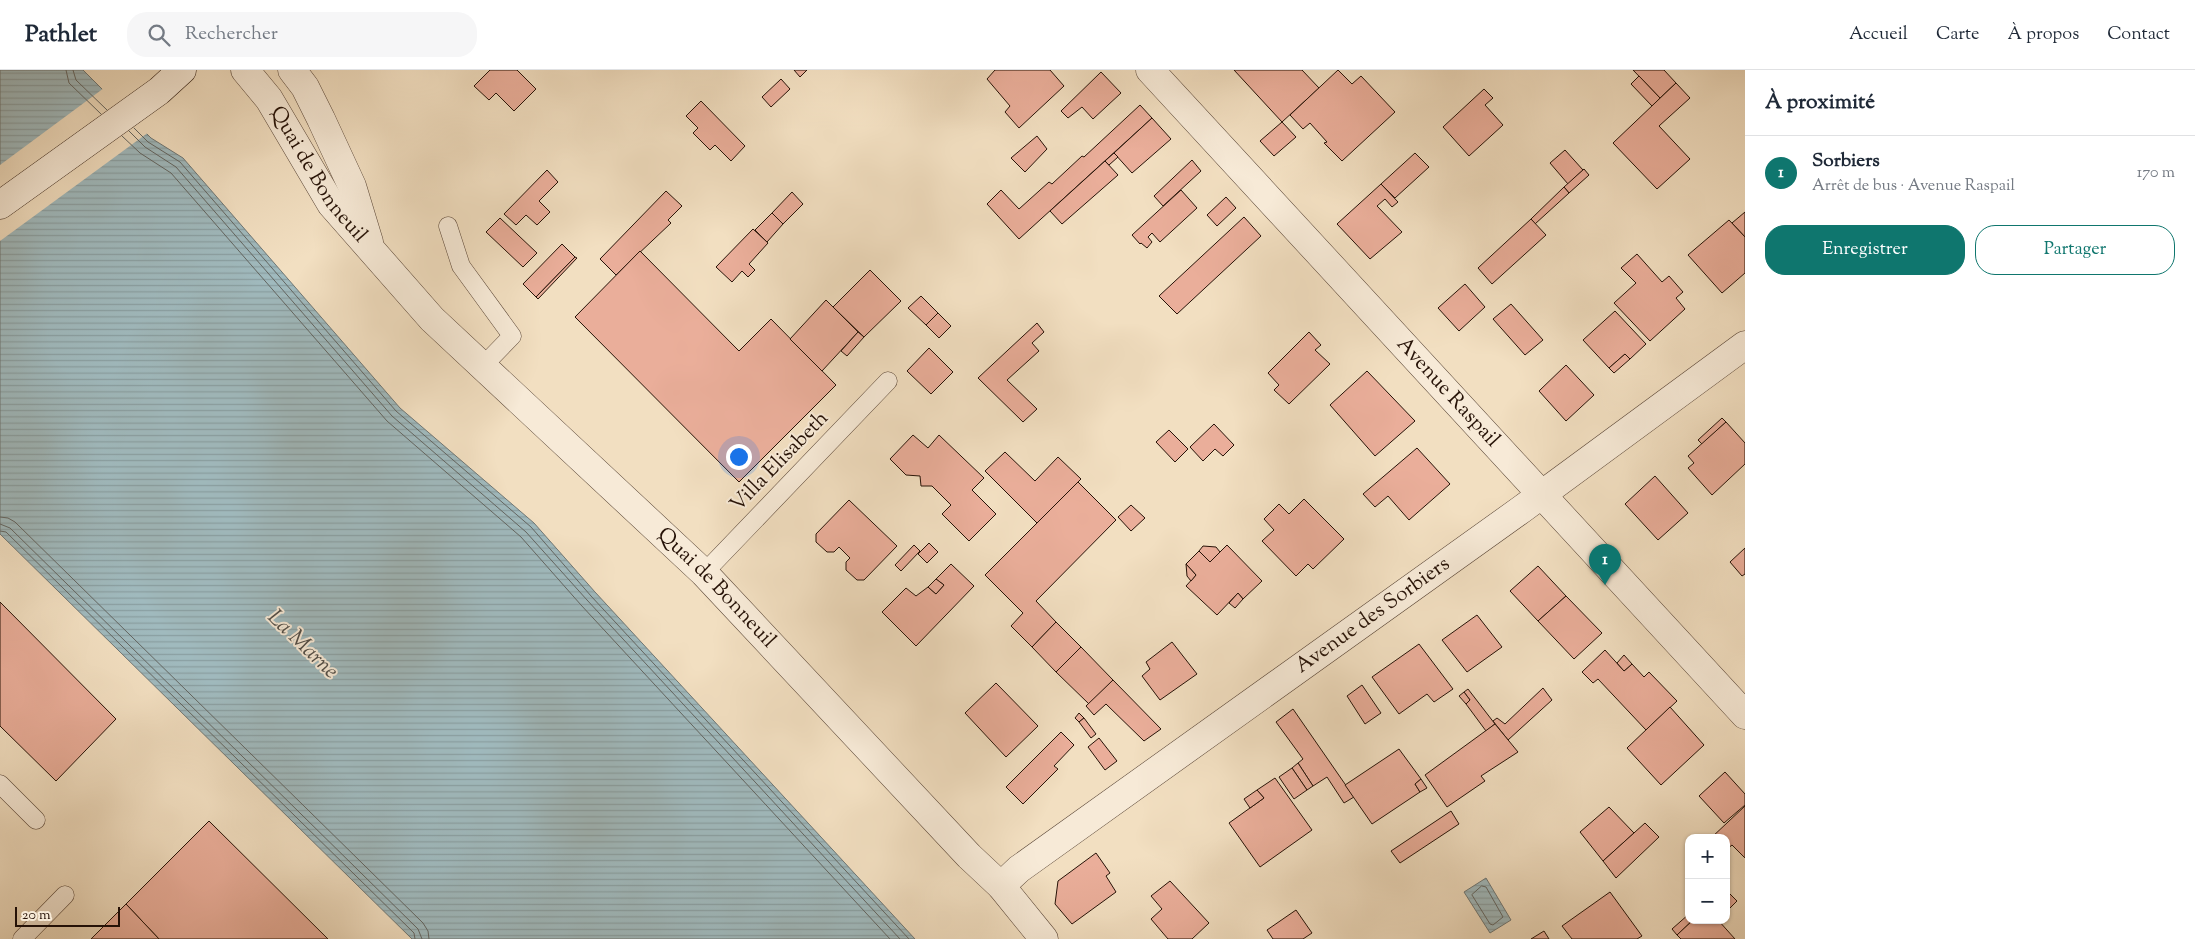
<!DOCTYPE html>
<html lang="fr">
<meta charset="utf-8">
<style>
:root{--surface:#fff;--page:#f6f6f7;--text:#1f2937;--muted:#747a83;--line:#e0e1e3;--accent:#0f766e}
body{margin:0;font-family:"Sorts Mill Goudy",serif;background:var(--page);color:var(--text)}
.controls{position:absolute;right:15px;bottom:15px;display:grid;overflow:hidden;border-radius:10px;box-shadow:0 1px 4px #0004}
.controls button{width:45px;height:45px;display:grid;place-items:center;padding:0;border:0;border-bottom:1px solid var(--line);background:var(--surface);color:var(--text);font:25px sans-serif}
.scale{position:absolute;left:15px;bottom:12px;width:105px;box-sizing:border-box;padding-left:5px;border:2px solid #261207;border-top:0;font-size:14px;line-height:18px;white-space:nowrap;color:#261207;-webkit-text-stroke:4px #f7ead7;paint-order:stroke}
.you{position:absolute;left:738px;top:386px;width:18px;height:18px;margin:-12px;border:4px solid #fff;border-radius:50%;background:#1a73e8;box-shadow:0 0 0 8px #1a73e833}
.badge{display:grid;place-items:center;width:32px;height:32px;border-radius:50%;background:var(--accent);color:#fff;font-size:16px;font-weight:700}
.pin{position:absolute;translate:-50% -41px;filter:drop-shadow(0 1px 2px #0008)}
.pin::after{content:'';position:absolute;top:26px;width:18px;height:15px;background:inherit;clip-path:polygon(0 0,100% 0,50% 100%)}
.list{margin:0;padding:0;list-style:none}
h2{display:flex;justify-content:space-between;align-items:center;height:65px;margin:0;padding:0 20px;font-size:21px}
h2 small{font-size:16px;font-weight:400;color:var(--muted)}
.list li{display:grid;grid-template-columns:32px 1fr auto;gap:15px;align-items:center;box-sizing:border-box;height:75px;padding:0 20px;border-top:1px solid var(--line)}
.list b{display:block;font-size:19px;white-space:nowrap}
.list p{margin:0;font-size:16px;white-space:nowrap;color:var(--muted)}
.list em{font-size:16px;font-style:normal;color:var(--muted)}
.actions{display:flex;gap:10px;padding:15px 20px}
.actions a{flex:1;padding:11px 0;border:1px solid var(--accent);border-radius:20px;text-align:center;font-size:18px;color:var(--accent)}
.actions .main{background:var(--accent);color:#fff}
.icon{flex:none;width:28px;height:28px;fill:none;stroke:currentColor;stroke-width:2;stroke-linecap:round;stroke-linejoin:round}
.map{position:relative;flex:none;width:1745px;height:869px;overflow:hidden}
header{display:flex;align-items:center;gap:30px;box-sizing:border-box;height:70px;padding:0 25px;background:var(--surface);border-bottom:1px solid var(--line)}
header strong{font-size:24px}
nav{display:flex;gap:28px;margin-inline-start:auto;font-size:18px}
.search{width:350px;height:45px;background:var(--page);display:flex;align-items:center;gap:12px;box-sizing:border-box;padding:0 18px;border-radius:20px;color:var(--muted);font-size:19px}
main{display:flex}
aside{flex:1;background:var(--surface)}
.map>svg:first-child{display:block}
</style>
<header>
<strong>Pathlet</strong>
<div class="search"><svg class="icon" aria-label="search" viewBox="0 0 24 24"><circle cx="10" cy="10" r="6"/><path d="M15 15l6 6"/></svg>Rechercher</div>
<nav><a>Accueil</a><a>Carte</a><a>À propos</a><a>Contact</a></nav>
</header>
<main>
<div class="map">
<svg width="1745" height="869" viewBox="0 0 1745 869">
<defs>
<pattern id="water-rules" width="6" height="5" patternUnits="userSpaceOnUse" patternTransform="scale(1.25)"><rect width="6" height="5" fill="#a0babe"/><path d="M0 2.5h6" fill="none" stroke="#8a9fa2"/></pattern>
</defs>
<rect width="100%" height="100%" fill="#f2dfc1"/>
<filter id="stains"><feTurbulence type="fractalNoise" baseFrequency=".004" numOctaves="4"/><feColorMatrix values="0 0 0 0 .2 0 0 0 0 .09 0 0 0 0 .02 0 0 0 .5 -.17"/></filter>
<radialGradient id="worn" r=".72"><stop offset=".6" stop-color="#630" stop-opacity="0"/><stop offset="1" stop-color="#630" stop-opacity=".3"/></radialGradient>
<g fill="url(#water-rules)" stroke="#6f7775">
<polygon points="0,0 83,0 151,68 183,88 400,338 534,453 595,522 915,869 412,869 0,464"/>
<polygon points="1486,808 1511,850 1490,863 1464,822"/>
</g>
<polygon fill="#f2dfc1" points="104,18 149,62 0,171 0,95"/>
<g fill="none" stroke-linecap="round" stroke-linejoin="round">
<g stroke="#636662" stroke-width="1">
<polyline points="66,0 69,13 101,44"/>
<polyline points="73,0 76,10 107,40"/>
<polyline points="134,58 148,72 180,92 396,341 531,457 591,526 909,869"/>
<polyline points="129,61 145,77 176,97 392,346 526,462 587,530 900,869"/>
<polyline points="122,66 140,83 171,103 387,351 521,467 581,535 890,869"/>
<polyline points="0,447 8,448 15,452 423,853 428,861 429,869"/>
<polyline points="0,454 10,458 418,859 422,869"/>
<polyline points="0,461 6,462 414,863 415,869"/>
<polygon points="1482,816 1486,817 1503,847 1493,855 1490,854 1472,825"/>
</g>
</g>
<g fill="#eaae9a" stroke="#261207">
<polygon points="490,0 517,0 536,19 514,41 496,23 489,30 474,16"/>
<polygon points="794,0 807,0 800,7"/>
<polygon points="995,0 1050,0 1064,16 1019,58 1005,42 1010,36 987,9"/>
<polygon points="1234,0 1302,0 1319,18 1282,52"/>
<polygon points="1338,0 1352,14 1361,6 1395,42 1342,91 1324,73 1327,72 1310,53 1303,59 1290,45"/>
<polygon points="1633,0 1664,0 1676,13 1660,28"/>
<polygon points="1101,2 1121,23 1093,49 1082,37 1068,48 1061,41"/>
<polygon points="1639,6 1660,28 1652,36 1631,14"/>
<polygon points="781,9 790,19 771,37 762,27"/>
<polygon points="1676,13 1690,28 1659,56 1690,89 1657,119 1613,73"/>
<polygon points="1484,19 1493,28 1485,35 1503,55 1469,86 1443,57"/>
<polygon points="701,31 745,76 731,91 715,75 710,80 693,63 698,58 686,46"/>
<polygon points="1140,35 1152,48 1019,169 987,134 1001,120 1019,139 1049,112 1052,114 1082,86 1084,87"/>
<polygon points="1152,48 1171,69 1132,103 1114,83"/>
<polygon points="1282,52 1296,67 1274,86 1260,71"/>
<polygon points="1037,66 1047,79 1025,102 1011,88"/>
<polygon points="1565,80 1583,100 1568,114 1550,93"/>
<polygon points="1114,83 1118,87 1109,95 1105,91"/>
<polygon points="1415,83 1429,97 1395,128 1381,114"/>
<polygon points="1192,90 1201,101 1163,136 1154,126"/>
<polygon points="1105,91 1118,105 1062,154 1050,141"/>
<polygon points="1584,99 1589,105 1569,123 1564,117"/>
<polygon points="547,100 558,112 539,131 550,142 537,155 526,145 516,155 504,144"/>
<polygon points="1381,114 1398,132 1392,137 1385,129 1377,136 1402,162 1370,189 1337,154"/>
<polygon points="1564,117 1569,123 1535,154 1531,149"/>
<polygon points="1181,120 1197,138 1160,172 1152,163 1148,167 1152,172 1147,178 1141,173 1140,174 1132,165"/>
<polygon points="666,121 682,136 668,150 671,153 616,205 600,189"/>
<polygon points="792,122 803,134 783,154 772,143"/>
<polygon points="1226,127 1236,138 1217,156 1207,145"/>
<polygon points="1745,142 1745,167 1732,153"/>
<polygon points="772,143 783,154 767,172 755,160"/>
<polygon points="1244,147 1261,166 1177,244 1159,226"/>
<polygon points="500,148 537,183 523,197 486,162"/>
<polygon points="1531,149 1546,165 1492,214 1478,198"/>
<polygon points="1729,150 1745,167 1745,203 1722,223 1688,185"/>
<polygon points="753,159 768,173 749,194 755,200 748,207 742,201 732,212 716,197"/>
<polygon points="562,174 575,187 536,227 523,214"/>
<polygon points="640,181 739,281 771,249 836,315 739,412 575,247"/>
<polygon points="1637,184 1662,212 1669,206 1683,222 1676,228 1685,239 1650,271 1614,233 1636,213 1621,198"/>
<polygon points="575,187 577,188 538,229 536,227"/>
<polygon points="870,200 901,231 864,267 833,237"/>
<polygon points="1465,214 1485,237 1459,261 1438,238"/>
<polygon points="921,226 938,243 926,255 908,238"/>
<polygon points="826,230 858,262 822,301 790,269"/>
<polygon points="1511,234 1543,270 1525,285 1493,249"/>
<polygon points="1615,241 1646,274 1630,289 1625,284 1609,298 1583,270"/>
<polygon points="938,243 951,256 939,268 926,255"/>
<polygon points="1037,253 1044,262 1032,273 1039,281 1007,310 1037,339 1023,352 978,308"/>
<polygon points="858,262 864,267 847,286 841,281"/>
<polygon points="1309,262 1321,275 1315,280 1330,294 1289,334 1274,320 1279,315 1268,303"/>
<polygon points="929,278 953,302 931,324 907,301"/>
<polygon points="1625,284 1630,289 1614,303 1609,298"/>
<polygon points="1566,295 1594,325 1566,351 1539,321"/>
<polygon points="1367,301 1415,351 1375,386 1330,335"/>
<polygon points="1722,348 1726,352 1702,374 1698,370"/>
<polygon points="1726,352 1745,373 1745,394 1712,425 1688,398 1694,393 1688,386"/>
<polygon points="1214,354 1234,375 1223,386 1215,379 1203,391 1190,377"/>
<polygon points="1169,360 1188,379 1175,392 1156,372"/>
<polygon points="913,365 928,378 939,365 984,408 972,420 996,444 969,471 942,444 951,435 932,416 921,416 920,406 906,405 890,389"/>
<polygon points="1417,378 1450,414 1409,450 1388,426 1375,437 1363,424"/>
<polygon points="1005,382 1035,411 1058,387 1081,409 1037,453 985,401"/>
<polygon points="1655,406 1688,443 1658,470 1625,434"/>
<polygon points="1078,412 1116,450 1036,531 1056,552 1032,577 1011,556 1023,543 985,505"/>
<polygon points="1304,429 1344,469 1313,499 1308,494 1296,506 1262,471 1274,460 1264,449 1279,434 1289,444"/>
<polygon points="849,430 897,476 864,510 857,510 846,500 846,492 850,488 839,477 834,482 827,482 816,472 816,464"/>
<polygon points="1131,435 1145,448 1131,461 1118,447"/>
<polygon points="929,473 938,482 927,493 918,484"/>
<polygon points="914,475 920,481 901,501 895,495"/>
<polygon points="1227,475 1262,511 1243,529 1238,523 1217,545 1186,516 1196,505 1186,494 1199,481 1210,492"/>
<polygon points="1203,476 1216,477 1220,482 1210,492 1199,481"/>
<polygon points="1745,478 1745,504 1742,506 1730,492"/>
<polygon points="951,494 974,516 916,576 882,542 906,518 916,526 928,517 936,524 944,515 936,509"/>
<polygon points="1186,494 1196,505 1191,511 1187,506"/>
<polygon points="1538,496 1566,526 1538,551 1510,521"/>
<polygon points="936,509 944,515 936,524 928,517"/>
<polygon points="1238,523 1243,529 1235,538 1229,533"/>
<polygon points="1566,526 1602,563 1574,589 1538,551"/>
<polygon points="0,532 116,649 56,711 0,656"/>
<polygon points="1477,545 1502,577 1467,602 1442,570"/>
<polygon points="1056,552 1081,577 1056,602 1032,577"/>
<polygon points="1172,572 1197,604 1160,630 1142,606 1150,599 1146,592"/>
<polygon points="1419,574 1453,619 1434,632 1427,624 1399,644 1372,607"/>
<polygon points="1081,577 1113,610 1089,634 1056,602"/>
<polygon points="1605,580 1624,601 1632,594 1644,607 1649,602 1677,631 1646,660 1598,609 1593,613 1582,602"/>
<polygon points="1624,585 1632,594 1624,601 1617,593"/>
<polygon points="1113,610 1161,659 1144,671 1106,634 1094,645 1086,636"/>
<polygon points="996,613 1038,656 1006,687 965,643"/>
<polygon points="1362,615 1381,643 1365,654 1347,626"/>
<polygon points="1543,618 1552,630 1508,670 1493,651 1497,648 1505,654"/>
<polygon points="1468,619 1495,654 1486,661 1466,634 1470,630 1464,622"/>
<polygon points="1464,622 1470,630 1466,634 1459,626"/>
<polygon points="1670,637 1704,675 1661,715 1627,678"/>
<polygon points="1293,639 1354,727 1344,733 1327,707 1313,716 1298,693 1303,689 1276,652"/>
<polygon points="1079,643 1084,648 1079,652 1075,648"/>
<polygon points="1084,648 1096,664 1091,668 1079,652"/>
<polygon points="1495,654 1518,682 1481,706 1485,711 1447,737 1425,705"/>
<polygon points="1061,662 1074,675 1054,696 1058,699 1023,734 1006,717"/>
<polygon points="1099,668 1117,691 1105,700 1088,677"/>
<polygon points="1399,679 1421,709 1415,714 1420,722 1372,754 1345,715"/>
<polygon points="1298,693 1313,716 1307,720 1292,698"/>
<polygon points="1292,698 1307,720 1294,729 1279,707"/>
<polygon points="1725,702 1745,724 1745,735 1724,753 1699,726"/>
<polygon points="1275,708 1312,760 1260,797 1229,753 1264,728 1257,720"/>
<polygon points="1421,709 1427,718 1420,722 1415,714"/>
<polygon points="1257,720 1264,728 1250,738 1244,729"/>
<polygon points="1745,736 1745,788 1732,775 1726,780 1726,768 1711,768"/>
<polygon points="1609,737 1634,763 1603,791 1580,762"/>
<polygon points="1451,741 1459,754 1400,793 1391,781"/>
<polygon points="209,751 328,869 159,869 126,834"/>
<polygon points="1645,753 1659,767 1616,808 1603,791"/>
<polygon points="1096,783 1110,803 1106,806 1116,822 1072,854 1055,834 1058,811"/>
<polygon points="1170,811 1209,853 1192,869 1168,869 1151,849 1162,839 1151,826"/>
<polygon points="1726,820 1737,831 1727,841 1726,841"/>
<polygon points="1610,822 1642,866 1637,869 1572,869 1562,856"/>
<polygon points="126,834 159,869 91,869"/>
<polygon points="1296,840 1312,863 1303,869 1273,869 1267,860"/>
<polygon points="1689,844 1689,850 1693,850 1677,865 1672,859"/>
<polygon points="1693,850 1718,850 1735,869 1681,869 1677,865"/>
<polygon points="1544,861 1549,869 1531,869"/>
</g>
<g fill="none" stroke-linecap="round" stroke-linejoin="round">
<g stroke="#594536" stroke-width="19">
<g id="lane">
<polyline points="448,156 461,196 512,266 482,297"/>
<polyline points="704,503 888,311"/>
<polyline points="0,714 36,750"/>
<polyline points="22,869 65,825"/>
</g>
</g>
<g stroke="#594536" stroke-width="29">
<g id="street">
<path id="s1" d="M245,0l24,29 62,105 101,115 272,254 265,283 32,30 43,53"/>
<polyline points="292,0 305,17 321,49 352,116 369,172"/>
<path id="s2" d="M1150,0l595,645"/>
<path id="s3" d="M1001,816l18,-17 503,-360 223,-164"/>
</g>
</g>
<g stroke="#261207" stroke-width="29">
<polyline id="secondary" points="0,135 159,21 182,0"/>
</g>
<use href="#lane" stroke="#f7ead7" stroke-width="18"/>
<use href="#street" stroke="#f7ead7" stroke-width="28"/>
<use href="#secondary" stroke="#f7ead7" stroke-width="28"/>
</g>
<g text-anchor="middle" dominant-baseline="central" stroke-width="4" stroke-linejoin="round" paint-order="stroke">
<g font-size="21" fill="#261207" stroke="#f7ead7">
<text stroke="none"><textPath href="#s1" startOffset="128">Quai de Bonneuil</textPath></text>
<text stroke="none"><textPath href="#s2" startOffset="439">Avenue Raspail</textPath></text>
<text transform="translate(780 392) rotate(-46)">Villa Elisabeth</text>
<text stroke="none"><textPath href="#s1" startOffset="704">Quai de Bonneuil</textPath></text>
<text stroke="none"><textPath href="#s3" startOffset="460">Avenue des Sorbiers</textPath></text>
</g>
<g font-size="22" font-style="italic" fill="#514d47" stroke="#f7ead7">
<text transform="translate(302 575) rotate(44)">La Marne</text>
</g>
</g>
<rect width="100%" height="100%" filter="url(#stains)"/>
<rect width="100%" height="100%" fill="url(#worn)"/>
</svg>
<div class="controls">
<button>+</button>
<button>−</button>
</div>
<div class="scale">20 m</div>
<div class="you"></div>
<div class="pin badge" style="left:1605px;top:515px">1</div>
</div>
<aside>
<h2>À proximité<small></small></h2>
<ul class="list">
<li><span class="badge">1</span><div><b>Sorbiers</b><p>Arrêt de bus · Avenue Raspail</p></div><em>170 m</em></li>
</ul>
<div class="actions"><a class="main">Enregistrer</a><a>Partager</a></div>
</aside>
</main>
